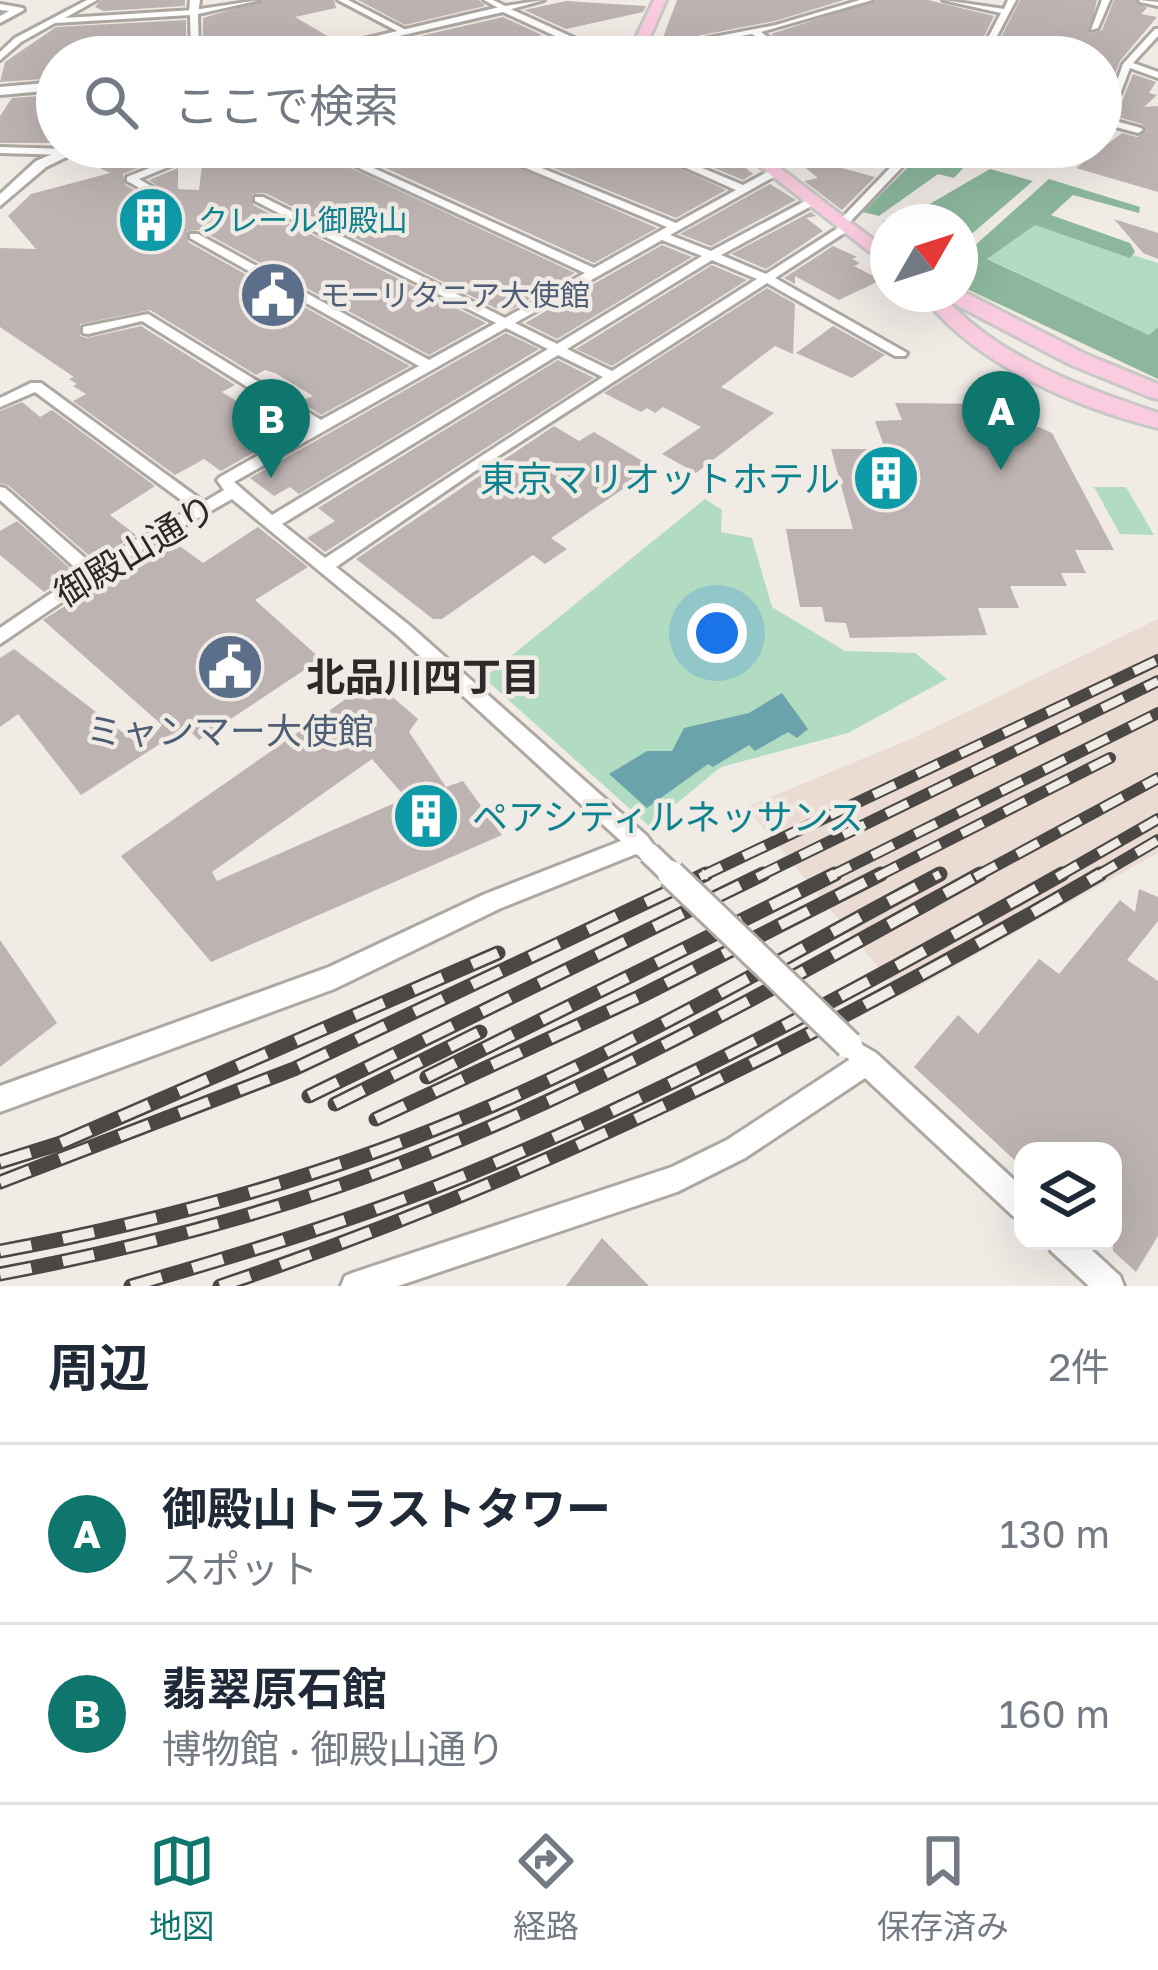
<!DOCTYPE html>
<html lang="ja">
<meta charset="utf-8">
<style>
:root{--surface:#fff;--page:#f6f6f7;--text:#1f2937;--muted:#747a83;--line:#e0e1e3;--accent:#0f766e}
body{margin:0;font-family:"Golos Text","Noto Sans JP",sans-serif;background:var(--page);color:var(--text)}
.controls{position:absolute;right:36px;bottom:36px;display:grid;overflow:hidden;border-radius:24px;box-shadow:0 12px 48px #0002}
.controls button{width:108px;height:108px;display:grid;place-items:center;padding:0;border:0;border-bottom:3px solid var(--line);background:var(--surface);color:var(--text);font:60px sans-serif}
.compass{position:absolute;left:870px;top:204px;width:108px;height:108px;border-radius:50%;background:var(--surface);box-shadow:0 12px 48px #0002;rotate:51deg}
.you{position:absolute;left:717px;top:633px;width:42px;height:42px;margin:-30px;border:9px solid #fff;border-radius:50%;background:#1a73e8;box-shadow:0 0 0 18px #1a73e833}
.badge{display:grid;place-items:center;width:78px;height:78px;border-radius:50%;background:var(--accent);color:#fff;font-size:39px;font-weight:700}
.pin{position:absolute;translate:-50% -99px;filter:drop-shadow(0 3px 6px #0008)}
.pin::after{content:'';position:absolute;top:63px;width:42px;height:36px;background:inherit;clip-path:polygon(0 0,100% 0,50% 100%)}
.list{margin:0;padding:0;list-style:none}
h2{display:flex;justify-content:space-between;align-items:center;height:156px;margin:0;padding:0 48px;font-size:51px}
h2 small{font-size:39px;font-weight:400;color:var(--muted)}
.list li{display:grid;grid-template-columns:78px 1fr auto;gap:36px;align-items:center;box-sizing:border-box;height:180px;padding:0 48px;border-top:3px solid var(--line)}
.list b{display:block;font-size:45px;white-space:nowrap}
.list p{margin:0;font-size:39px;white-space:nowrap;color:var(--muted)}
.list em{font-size:39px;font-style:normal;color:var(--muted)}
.icon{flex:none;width:66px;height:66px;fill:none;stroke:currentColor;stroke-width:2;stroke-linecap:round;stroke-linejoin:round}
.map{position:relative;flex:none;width:1158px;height:1286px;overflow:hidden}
.search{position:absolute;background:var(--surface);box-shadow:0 12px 48px #0002;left:36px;right:36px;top:36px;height:132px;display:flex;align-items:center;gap:30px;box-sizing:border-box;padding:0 42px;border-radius:66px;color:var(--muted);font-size:45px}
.sheet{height:516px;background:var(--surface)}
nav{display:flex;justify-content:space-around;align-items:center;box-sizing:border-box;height:168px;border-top:3px solid var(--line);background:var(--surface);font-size:33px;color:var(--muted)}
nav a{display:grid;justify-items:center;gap:6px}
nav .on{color:var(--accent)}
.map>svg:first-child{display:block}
</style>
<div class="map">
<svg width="1158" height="1286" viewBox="0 0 1158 1286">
<rect width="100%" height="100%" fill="#f1ebe6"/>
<polygon fill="#eadcd3" points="1158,619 1158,853 902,996 746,807 913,738"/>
<g fill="#b1dcc2">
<polygon points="1035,224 1158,263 1158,327 1149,335 986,258"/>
<polygon points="1094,487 1126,487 1154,535 1120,534"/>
<polygon points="705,499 722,510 721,532 752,538 772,607 845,651 915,653 947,679 848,733 721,767 649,826 484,678"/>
</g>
<g fill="#8cb79d">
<polygon points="928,147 983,147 954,178 938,174 879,216 863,212"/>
<polygon points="990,169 1033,181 960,244 960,222 888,222 888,233 881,228 884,220 902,220"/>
<polygon points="1049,179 1140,207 1139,213 1073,195 1051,215 1130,243 1135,252 1130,258 1035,225 987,259 1149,335 1158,327 1158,379 967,289 969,270 961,258"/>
</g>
<polygon fill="#6ba3ac" points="782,693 808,729 797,738 788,732 755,751 749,745 713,767 708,764 647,808 609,774 647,751 672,751 684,728 749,713"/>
<g fill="#bcb3b2" fill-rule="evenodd">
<polygon points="101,0 185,0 185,6 104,11 95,7"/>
<polygon points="264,0 334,0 336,8 295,17 336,41 283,57 214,57 216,38 203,41 203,18"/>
<polygon points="358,0 479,0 485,6 405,25"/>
<polygon points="677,0 844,0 775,21 661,43"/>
<polygon points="876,0 928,0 994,16 974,57 799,57 771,34"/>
<polygon points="1020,0 1097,0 1089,34 1102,30 1114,0 1135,0 1147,8 1141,14 1157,17 1120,61 1110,87 1101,85 1101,57 991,57"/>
<polygon points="566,1 646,6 643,12 566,29 524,10"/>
<polygon points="503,17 542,35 534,37 584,57 328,57 354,51 360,55 359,50"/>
<polygon points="186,20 186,44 178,46 178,57 57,57 57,78 0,82 5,62 56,27"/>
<polygon points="751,39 778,57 656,57 657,56"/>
<polygon points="1133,74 1156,82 1149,93 1157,95 1144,107 1158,106 1158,192 1076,168 1122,133 1137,137 1147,131 1142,124 1104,113 1121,104"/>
<polygon points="53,95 57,143 0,143 0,116 12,98"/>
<polygon points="91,147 178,147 178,152 123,174 125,185 149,198 134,210 139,218 149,218 175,199 149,180 178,168 178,189 199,190 203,157 220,147 392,147 353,162 351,168 575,273 505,313 265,193 252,194 253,205 486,323 429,355 200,230 187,231 188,242 410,366 321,415 299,401 313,396 275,373 265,370 256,375 150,310 80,324 80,336 87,338 141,326 235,385 222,392 257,414 276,410 301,426 221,471 204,459 175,475 73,401 86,394 73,386 77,384 69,379 74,377 0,327 0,248 36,249 8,216 31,194 110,173 77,157"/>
<polygon points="422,147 472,147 657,228 594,263 381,166"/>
<polygon points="502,147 635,147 726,190 676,218"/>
<polygon points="664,147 720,147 753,174 743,180"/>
<polygon points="787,153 875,177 842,210 804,181 818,178"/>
<polygon points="770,184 796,200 711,246 680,234"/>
<polygon points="811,212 816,216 806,218 823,231 766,269 731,254"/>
<polygon points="1114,219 1158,233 1158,259 1143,253"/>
<polygon points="662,245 692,257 557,339 525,323"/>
<polygon points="833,246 857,257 852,259 860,263 854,266 881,280 839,300 795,276 795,284 784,278"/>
<polygon points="712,265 747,280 612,366 576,349"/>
<polygon points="767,288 795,304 793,354 775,346 721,387 774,413 696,473 662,454 701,427 663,407 655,413 647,408 641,412 604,393"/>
<polygon points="833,326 885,355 852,378 796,353"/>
<polygon points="506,333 539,349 299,494 290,487 274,496 250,478"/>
<polygon points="558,360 594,378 325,552 307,538 335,521 318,508"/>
<polygon points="22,402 40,417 52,410 155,486 110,515 136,535 94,560 8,485 0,483 0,411"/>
<polygon points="895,403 991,404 995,415 1006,415 1011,427 1039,427 1052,433 1114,550 1075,550 1086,573 1061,573 1067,586 1010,586 1019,608 978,608 987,635 850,638 846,623 825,622 822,607 800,607 786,529 853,529 831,449 885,449 875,421 902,420"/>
<polygon points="554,426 579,441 594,432 654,468 551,538 567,549 545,564 533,555 442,619 433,619 356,559"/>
<polygon points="17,521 74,572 44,592 12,565 0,555 0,531"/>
<polygon points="258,527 308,567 255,600 321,659 199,740 186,727 81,795 18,714 0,727 0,658 14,649 143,748 162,725 43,620 170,539 203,563"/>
<path d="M373,680l45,39 -9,13 37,55 17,-6 39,54 -291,127 -90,-106zM372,759l34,39 -189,83 -5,-9z"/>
<polygon points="1139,889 1158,897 1158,921 1127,960 1158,981 1158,1236 1136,1272 1113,1251 1113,1151 1023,1151 1023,1168 914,1067 958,1015 978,1034 1039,959 1059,974 1120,900 1135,912"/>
<polygon points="0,940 57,1023 0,1067"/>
<polygon points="602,1238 649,1286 566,1286"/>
</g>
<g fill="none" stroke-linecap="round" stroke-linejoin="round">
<g stroke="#aea8a3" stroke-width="6">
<g id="minor">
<polygon points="87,0 97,0 65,18 194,10 260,0 198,14 199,57 191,57 190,15 55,23 21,42 0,60 0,52 15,38"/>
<polygon points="338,0 348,0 408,31 401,33"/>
<polygon points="484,0 493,0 505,6 544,0 504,11"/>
<polygon points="860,0 872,0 761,32 795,57 786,57 752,34 640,54 636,52 776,25"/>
<polygon points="943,0 1004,9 1008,0 1016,0 986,57 978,57 1001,13"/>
<polygon points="1102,0 1110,0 1098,28 1091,30"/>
<polygon points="1139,0 1158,2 1158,6 1140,2"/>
<polygon points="1155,29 1158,29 1158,36 1133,63 1158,72 1158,78 1130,68 1117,102 1109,104 1123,64"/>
<polygon points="1101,117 1141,128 1143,130 1138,133 1101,123"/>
<polygon points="0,147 66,149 71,152 66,155 0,153"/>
<polygon points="202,147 216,147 139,179 171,198 147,214 139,214 139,210 158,198 127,181 127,177"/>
<path d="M404,147h14l-49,19 225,102 73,-41 -191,-80h14l186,76 60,-33 -97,-43h13l91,38 26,-14h8v4l-107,60 41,16 96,-51h8v4l-94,51 45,19 72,-46 -1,-5 73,-76h11l-74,78 4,3 -2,2 -74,48 132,75 -2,3h-10l-128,-73 -295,190 -136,94 73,58 238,211 10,14 -3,7 -8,3 -10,-6 -135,54 -167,81 -334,123v-26l329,-119 156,-73 136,-53 -224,-206 -165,-136 -110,62 -122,83v-16l81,-55 -81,-73v-13l5,1 88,77 99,-57 -157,-116 -35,15v-9l31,-15h10l163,119 20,-12 -7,-10 3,-3 90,-51 -168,-105 -54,13 -5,-1v-6l65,-13 173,106 98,-54 -229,-128v-4h8l231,126 67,-37 -241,-122v-4h8l242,121 80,-45 -230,-107zM662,240l40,16 -145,88 -42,-21zM712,260l45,19 -145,92 -45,-22zM506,328l42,21 -276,166 -38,-33zM558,355l45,22 -278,181 -43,-34z"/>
<polygon points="859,1043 876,1053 1023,1188 1023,1220 1013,1216 865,1078 745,1158 677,1192 398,1286 341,1286 345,1276 355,1272 672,1167 727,1140 849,1060 847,1055 850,1046"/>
<polygon points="1047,1241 1082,1241 1120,1276 1124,1286 1089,1286 1051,1251"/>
</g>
</g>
<g stroke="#aea8a3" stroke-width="6">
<g id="tertiary">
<polygon points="190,0 200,0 198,14 189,12"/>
<polygon points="0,4 23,8 24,10 0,23 0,16 9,11 0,10"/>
<polygon points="504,6 616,57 601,57 503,12 308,57 287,57"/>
<polygon points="57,82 57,90 0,95 0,87"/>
<polygon points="69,147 87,147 46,167 0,206 0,194 36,161"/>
</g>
</g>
<g stroke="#c8c8c7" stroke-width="6">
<g id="primary">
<polygon points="654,0 666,0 646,46 650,57 636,57 632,46"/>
<polygon points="735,147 753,147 888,251 888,266"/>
<path d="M960,290l125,64 73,30v15l-8,-2 -81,-33 -122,-64c53,58 138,89 211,113v15c-84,-21 -184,-64 -237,-134h39z"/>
</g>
</g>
<use href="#minor" fill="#fff" fill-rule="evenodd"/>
<use href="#tertiary" fill="#fff" fill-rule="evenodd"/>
<use href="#primary" fill="#fbcce0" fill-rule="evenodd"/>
<g stroke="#4a4745" stroke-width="12">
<g id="rail-far1">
<polyline points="700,877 1158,660"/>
<polyline points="757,877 1158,681"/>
<polyline points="829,877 1158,713"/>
<polyline points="876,877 1110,758"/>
<polyline points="934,877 940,874"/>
<polyline points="975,877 1158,778"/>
<polyline points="1057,877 1158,819"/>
<polyline points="1095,877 1158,840"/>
</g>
</g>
<g stroke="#4a4745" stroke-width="15">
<g id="rail">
<polyline points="427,1077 835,874"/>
<polyline points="309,1096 763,874"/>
<polyline points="335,1104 480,1032"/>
<polyline points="376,1119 639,997 881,874"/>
<polyline points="0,1162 61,1143 498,953"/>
<polyline points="0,1182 294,1069 706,874"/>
<path d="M0,1251c170,-31 337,-78 496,-147 153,-67 297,-152 444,-230"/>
<path d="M0,1274c143,-27 284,-64 420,-118 195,-77 377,-181 560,-282"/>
<path d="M131,1286c114,-33 227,-67 337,-112 206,-84 401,-191 594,-300"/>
<path d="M220,1286c310,-104 598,-248 880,-412"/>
</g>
</g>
<use href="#rail-far1" stroke="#f1ebe6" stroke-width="8" stroke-dasharray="24" stroke-linecap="butt"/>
<use href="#rail" stroke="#f1ebe6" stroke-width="10" stroke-dasharray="32" stroke-linecap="butt"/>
<g stroke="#aea8a3" stroke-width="26" stroke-linecap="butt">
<polyline id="minor-bridge-far1" points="649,853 674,877"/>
</g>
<g stroke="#aea8a3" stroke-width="32" stroke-linecap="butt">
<polyline id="minor-bridge" points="671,874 849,1045"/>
</g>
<use href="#minor-bridge-far1" stroke="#fff" stroke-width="20"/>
<use href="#minor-bridge" stroke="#fff" stroke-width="26"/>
</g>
<defs>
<g id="building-disc" transform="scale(3.45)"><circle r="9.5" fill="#0f9aa8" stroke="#f1ebe6"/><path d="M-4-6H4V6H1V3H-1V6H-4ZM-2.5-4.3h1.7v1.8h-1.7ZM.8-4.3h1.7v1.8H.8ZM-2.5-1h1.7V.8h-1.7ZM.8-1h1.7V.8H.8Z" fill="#fff"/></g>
<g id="civic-disc" transform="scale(3.45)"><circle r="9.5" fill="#5c6f8a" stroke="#f1ebe6"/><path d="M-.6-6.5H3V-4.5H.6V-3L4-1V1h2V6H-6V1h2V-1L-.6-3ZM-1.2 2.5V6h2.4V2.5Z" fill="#fff"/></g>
</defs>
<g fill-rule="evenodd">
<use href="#building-disc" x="151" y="220"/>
<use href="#civic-disc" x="273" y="295"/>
<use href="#building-disc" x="886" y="478"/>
<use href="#civic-disc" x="230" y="667"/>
<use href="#building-disc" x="426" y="816"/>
</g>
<g text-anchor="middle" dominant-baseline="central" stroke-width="9" stroke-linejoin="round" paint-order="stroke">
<g font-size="30" fill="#0d838f" stroke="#f1ebe6" text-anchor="start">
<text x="198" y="220">クレール御殿山</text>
</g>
<g font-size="30" fill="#4e5e75" stroke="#f1ebe6" text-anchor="start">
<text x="320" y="295">モーリタニア大使館</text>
</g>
<g font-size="36" fill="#0d838f" stroke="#f1ebe6" text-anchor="end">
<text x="840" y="478">東京マリオットホテル</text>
<text x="472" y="816" text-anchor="start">ペアシティルネッサンス</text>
</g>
<g font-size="36" fill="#2c2a28" stroke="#f1ebe6">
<text transform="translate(135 550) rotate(-31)">御殿山通り</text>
</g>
<g font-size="36" fill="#4e5e75" stroke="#f1ebe6">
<text x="230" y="730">ミャンマー大使館</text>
</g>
<g font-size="39" font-weight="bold" fill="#2c2a28" stroke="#f1ebe6">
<text x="423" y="676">北品川四丁目</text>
</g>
</g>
</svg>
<div class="controls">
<button><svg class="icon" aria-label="layers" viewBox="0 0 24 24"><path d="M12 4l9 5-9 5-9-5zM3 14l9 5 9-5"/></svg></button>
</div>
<svg class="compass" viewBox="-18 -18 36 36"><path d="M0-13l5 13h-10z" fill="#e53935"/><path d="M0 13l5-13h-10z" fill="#747a83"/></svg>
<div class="you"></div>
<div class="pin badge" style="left:1001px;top:470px">A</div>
<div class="pin badge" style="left:271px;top:478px">B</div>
<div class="search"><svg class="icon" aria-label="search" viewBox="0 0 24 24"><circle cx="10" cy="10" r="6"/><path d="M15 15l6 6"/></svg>ここで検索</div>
</div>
<section class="sheet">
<h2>周辺<small>2件</small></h2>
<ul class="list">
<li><span class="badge">A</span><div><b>御殿山トラストタワー</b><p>スポット</p></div><em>130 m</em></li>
<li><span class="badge">B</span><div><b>翡翠原石館</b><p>博物館 · 御殿山通り</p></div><em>160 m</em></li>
</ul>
</section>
<nav>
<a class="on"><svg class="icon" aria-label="map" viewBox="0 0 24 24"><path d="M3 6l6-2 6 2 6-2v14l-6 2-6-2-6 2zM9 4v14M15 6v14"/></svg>地図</a>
<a><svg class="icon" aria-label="directions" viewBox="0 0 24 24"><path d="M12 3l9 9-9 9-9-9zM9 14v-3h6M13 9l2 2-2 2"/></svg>経路</a>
<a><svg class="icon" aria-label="saved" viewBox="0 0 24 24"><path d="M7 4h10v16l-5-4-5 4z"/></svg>保存済み</a>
</nav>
